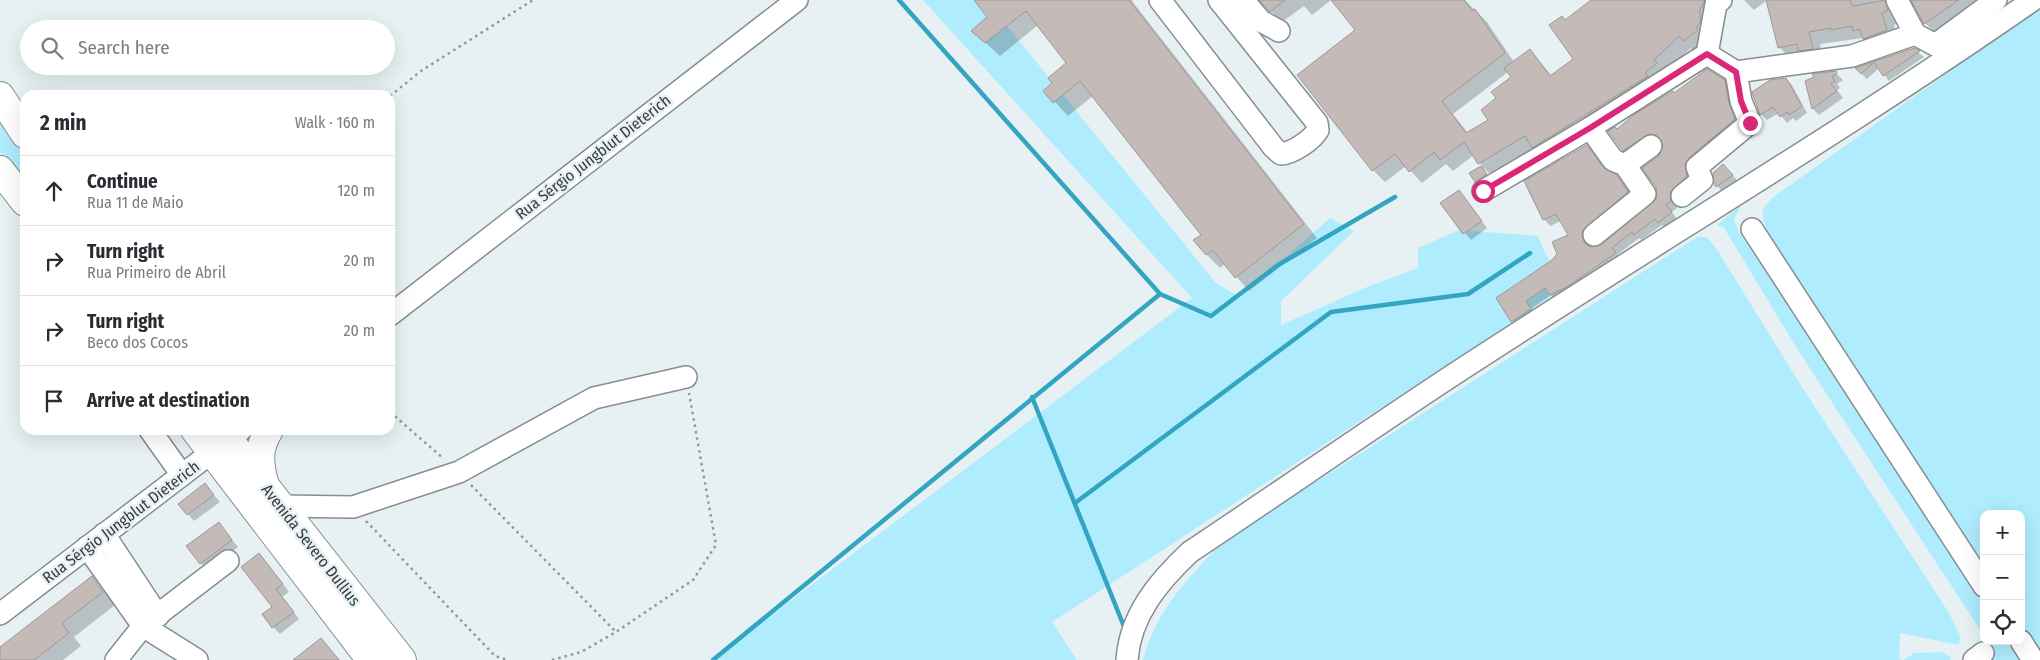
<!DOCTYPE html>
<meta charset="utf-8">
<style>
:root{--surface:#fff;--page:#f2f2f3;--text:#2b2b33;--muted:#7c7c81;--line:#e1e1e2}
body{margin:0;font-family:"Fira Sans Condensed",sans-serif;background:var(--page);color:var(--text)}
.controls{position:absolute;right:15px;bottom:15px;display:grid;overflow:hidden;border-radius:10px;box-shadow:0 5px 20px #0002}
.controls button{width:45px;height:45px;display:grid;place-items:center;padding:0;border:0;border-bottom:1px solid var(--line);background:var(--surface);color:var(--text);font:25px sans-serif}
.stop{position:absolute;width:15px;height:15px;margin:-11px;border:4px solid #db2777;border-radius:50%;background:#fff}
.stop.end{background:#db2777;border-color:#fff;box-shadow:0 1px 5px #0008}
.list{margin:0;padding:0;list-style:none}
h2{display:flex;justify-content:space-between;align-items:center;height:65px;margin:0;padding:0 20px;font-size:21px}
h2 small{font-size:16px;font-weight:400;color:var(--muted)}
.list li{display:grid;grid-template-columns:32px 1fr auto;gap:15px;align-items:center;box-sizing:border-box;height:70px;padding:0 20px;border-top:1px solid var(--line)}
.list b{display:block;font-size:19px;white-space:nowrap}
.list p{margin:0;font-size:16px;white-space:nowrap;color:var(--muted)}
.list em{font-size:16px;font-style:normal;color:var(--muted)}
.icon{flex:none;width:28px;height:28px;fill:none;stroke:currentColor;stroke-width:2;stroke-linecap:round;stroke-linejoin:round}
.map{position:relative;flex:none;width:2040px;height:660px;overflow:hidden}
.search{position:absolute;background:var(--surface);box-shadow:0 5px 20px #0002;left:20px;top:20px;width:375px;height:55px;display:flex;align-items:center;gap:12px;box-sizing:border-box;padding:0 18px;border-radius:28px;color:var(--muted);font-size:19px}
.panel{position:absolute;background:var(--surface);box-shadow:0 5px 20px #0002;left:20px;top:90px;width:375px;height:345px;border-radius:15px}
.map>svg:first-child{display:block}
</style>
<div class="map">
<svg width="2040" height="660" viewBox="0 0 2040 660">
<rect width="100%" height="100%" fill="#e7f1f4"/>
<g fill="#afecfd">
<polygon points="923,0 986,0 1216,283 1240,297 1330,218 1354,231 1281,301 1281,325 1367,287 1418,268 1418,248 1459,230 1538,236 1546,255 1568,286 1052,622 1077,660 712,660 1192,298"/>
<path d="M2040,7v650l-19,-28v-115h-37v59l-215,-337c-7,-20 -12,-25 6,-40z"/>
<polygon points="0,113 25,149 25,185 0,152"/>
<polygon points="1741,205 1734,219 1739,232 1984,599 1984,636 1798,350 1724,228 1717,225"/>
<path d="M1697,237h9l10,11 84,136 149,229 11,23 -1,9 -59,-12 -1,25 3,2h-759c12,-48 47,-85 81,-119z"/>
<polygon points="1987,641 2012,641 2024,660 1987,660 1992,651"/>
<polygon points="1943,652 1951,658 1950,660 1904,660 1914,653"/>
</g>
<g fill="#0003" fill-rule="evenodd">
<polygon points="984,0 1133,0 1132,1 1317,238 1249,291 1225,264 1220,268 1206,254 1202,235 1093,96 1068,116 1045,91 1054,83 1067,63 1038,25 1000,56 973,31 989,17"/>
<polygon points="1259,0 1331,0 1312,15 1304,6 1282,22"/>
<path d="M1333,0h132l22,22 27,40 16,-12 22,26 23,-16 -9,-39 26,-21h138l-34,52 -5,-4 -26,24 -174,103 -8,-8 6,11 -10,6 -8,-11 11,-7 -8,-11 -21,16 -7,-7 -24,19 -16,-17 -21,16 -12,-12 -74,-95 58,-45zM1508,72l4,6 -14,21 -9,21 -21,13 -15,-19z"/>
<polygon points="1744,0 1767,0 1754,10"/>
<polygon points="1767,0 1908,0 1899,22 1894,25 1899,42 1867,42 1863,38 1820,44 1824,61 1791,59 1779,47"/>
<polygon points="1912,0 1997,0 1937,35 1925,23"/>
<polygon points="1914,49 1924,57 1889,81 1879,68 1867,79 1857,69"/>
<polygon points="1835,72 1843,80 1837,84 1840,88 1837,90 1843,98 1819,115 1813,109 1806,81"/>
<polygon points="1786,79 1792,85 1807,113 1796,121 1793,118 1787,123 1779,113 1767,120 1761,114"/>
<polygon points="1724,81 1731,87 1741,126 1693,183 1676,199 1677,208 1672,212 1677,219 1665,228 1662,225 1641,240 1639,238 1617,255 1621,260 1557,301 1551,295 1532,308 1537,316 1519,328 1498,299 1553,261 1570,235 1561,221 1550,226 1544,219 1586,146 1605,170 1623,183 1634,198 1589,237 1589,248 1602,246 1658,200 1660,157 1665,145 1662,140 1656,140 1631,156 1624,150 1617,130 1674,94"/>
<polygon points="1730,172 1739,183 1724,193 1715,184"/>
<polygon points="1459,191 1487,228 1471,240 1441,204"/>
<polygon points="205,485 220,502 194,521 188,514"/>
<polygon points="219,523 238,547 208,570 201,563"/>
<polygon points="266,562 289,592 282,597 299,619 280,634 273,627 274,607"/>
<polygon points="92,578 115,605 74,637 81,646 63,660 0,660 0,649"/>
<polygon points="321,640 340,660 295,660"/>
</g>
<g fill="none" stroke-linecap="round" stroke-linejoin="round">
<g stroke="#32a6c0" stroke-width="4.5">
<polyline points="1160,294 1211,316 1278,265 1395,197"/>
<polyline points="1032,397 1125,629"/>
<polyline points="1075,503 1331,312 1468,294 1530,253"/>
<polyline points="713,660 1160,294 899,0"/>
</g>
</g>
<g fill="#c4bab8" stroke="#a09795">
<polygon points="974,0 1129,0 1304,224 1235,278 1213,250 1206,255 1193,240 1201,235 1080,81 1053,103 1043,91 1052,83 1048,78 1066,63 1026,11 985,43 971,31 987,17"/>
<polygon points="1259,0 1285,0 1270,12"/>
<polygon points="1331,0 1464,0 1472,11 1475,9 1505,53 1442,101 1466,133 1488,120 1481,110 1496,98 1491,92 1511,77 1504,68 1530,49 1550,76 1573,59 1549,25 1562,16 1565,20 1591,0 1705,0 1699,12 1701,15 1700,23 1696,27 1698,30 1683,41 1679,36 1654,60 1657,63 1645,73 1648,76 1532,148 1525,136 1478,164 1464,142 1440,160 1434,152 1409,172 1395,154 1372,171 1297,75 1355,30"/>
<polygon points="1766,0 1850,0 1851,4 1854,6 1885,0 1888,10 1882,13 1887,30 1863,39 1860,29 1853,31 1852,26 1831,30 1831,28 1809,32 1813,49 1798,51 1797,44 1778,48"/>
<polygon points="1911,0 1959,0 1924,24"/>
<polygon points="1914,48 1920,51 1883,76 1874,62 1861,74 1855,68"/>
<polygon points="1707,69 1725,80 1729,103 1735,119 1689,158 1685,164 1687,176 1670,192 1671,201 1666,205 1672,212 1658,223 1655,219 1634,235 1632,232 1612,248 1616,253 1568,286 1550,295 1545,288 1526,301 1531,309 1511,322 1496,298 1552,260 1557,254 1552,242 1568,235 1556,214 1543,220 1524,181 1587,145 1603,167 1617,175 1628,192 1583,230 1582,236 1585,243 1590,247 1601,245 1656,199 1656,187 1642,168 1659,156 1663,145 1656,135 1649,134 1623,151 1608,131 1615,127 1617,129 1635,114 1673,91 1674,93"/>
<polygon points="1836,71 1837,73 1832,77 1835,81 1831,84 1837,91 1812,109 1805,81 1814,77 1812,74"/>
<polygon points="1786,78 1802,106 1789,115 1787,112 1780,117 1773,107 1760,115 1752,92 1770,80"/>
<polygon points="1723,164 1733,175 1716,187 1714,184 1713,173"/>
<polygon points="1481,166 1487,174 1475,182 1469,173"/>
<polygon points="1459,190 1482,221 1463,234 1440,203"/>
<polygon points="205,483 214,495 187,515 178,504"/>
<polygon points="219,522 232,540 200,564 186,546"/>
<polygon points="259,553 283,584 276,589 294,612 272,628 262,614 272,607 241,567"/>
<polygon points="92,576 103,592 62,623 69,633 34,660 0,660 0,647"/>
<polygon points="321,638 339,660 293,660"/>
</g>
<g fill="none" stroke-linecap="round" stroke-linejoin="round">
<g stroke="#858e90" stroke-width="24">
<g id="minor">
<path d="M1160,0l114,148 7,6c12,-1 31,-14 37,-24l-1,-7 -98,-123"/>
<polyline points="1243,0 1261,21 1279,31"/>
<polyline points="1897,0 1915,34"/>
<polyline points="1707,54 1736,72 1852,56 1915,34 1935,45 1996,0"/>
<polyline points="1590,128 1613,160 1625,165 1645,194 1594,235"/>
<polyline points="1625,165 1651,146"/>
<polyline points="1483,191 1590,128 1707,54 1716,4 1721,0"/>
<polyline points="1682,196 1702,180 1697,167 1750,123 1741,101 1736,72"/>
<polyline points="1752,229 1984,586"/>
<polyline points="390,315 797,0"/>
<polyline points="150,430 182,475"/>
<polyline points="279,506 353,507 459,472 594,398 686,377"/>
<polyline points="104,534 158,616"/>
<polyline points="87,547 143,626 228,561"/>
<polyline points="0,614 241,430"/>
<polyline points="2021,641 2033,660"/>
<polyline points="116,660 143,626 197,660"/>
<path d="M1127,660c3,-45 32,-79 63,-108 90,-60 179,-122 269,-181 191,-125 387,-241 574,-371"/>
<polyline points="1974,660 1983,653"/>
</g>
</g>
<g stroke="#858e90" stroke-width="30">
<g id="major">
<polyline points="0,96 25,134"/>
<polyline points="0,170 25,202"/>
<polyline points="195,430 371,660"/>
<polyline points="221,430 402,660"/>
<path d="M265,486c-6,-21 -8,-37 4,-56"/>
</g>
</g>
<g stroke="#909799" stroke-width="2.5" stroke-dasharray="2.5 4" stroke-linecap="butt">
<polyline points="390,96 421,71 533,0"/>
<polyline points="390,412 444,459"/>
<polyline points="471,485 616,632"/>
<polyline points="366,521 495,656 508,660"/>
<polyline points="552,660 581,652 616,632 693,580 716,545 689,393"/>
</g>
<use href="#minor" stroke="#fff" stroke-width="21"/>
<use href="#major" stroke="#fff" stroke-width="28"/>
</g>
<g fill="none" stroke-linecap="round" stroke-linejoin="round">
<polyline stroke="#db2777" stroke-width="6" points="1483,191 1590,128 1707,54 1736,72 1741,101 1750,123"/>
</g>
<g text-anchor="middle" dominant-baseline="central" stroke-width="5" stroke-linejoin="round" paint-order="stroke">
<g font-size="16" fill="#383c3d" stroke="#e7f1f4">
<text transform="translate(593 157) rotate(-38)">Rua Sérgio Jungblut Dieterich</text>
<text transform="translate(121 522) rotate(-37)">Rua Sérgio Jungblut Dieterich</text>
<text transform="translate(311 545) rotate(52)">Avenida Severo Dullius</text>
</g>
</g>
</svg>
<div class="controls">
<button>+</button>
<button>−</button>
<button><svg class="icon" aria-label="locate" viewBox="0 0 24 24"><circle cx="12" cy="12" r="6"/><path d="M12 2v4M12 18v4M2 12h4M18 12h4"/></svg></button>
</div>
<div class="stop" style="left:1483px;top:191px"></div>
<div class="stop end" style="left:1750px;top:123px"></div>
<div class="search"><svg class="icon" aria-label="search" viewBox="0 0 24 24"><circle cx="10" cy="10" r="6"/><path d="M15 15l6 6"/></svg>Search here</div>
<section class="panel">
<h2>2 min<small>Walk · 160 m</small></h2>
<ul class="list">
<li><svg class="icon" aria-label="ahead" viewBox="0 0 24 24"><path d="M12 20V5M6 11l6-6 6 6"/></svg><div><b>Continue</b><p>Rua 11 de Maio</p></div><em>120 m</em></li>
<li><svg class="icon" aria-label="right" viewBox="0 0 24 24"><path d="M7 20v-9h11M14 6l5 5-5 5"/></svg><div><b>Turn right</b><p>Rua Primeiro de Abril</p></div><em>20 m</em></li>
<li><svg class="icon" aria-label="right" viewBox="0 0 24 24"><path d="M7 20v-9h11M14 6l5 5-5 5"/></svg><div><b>Turn right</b><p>Beco dos Cocos</p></div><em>20 m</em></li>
<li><svg class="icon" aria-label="arrive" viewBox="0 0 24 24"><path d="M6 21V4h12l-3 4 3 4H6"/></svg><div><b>Arrive at destination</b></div></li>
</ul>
</section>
</div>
